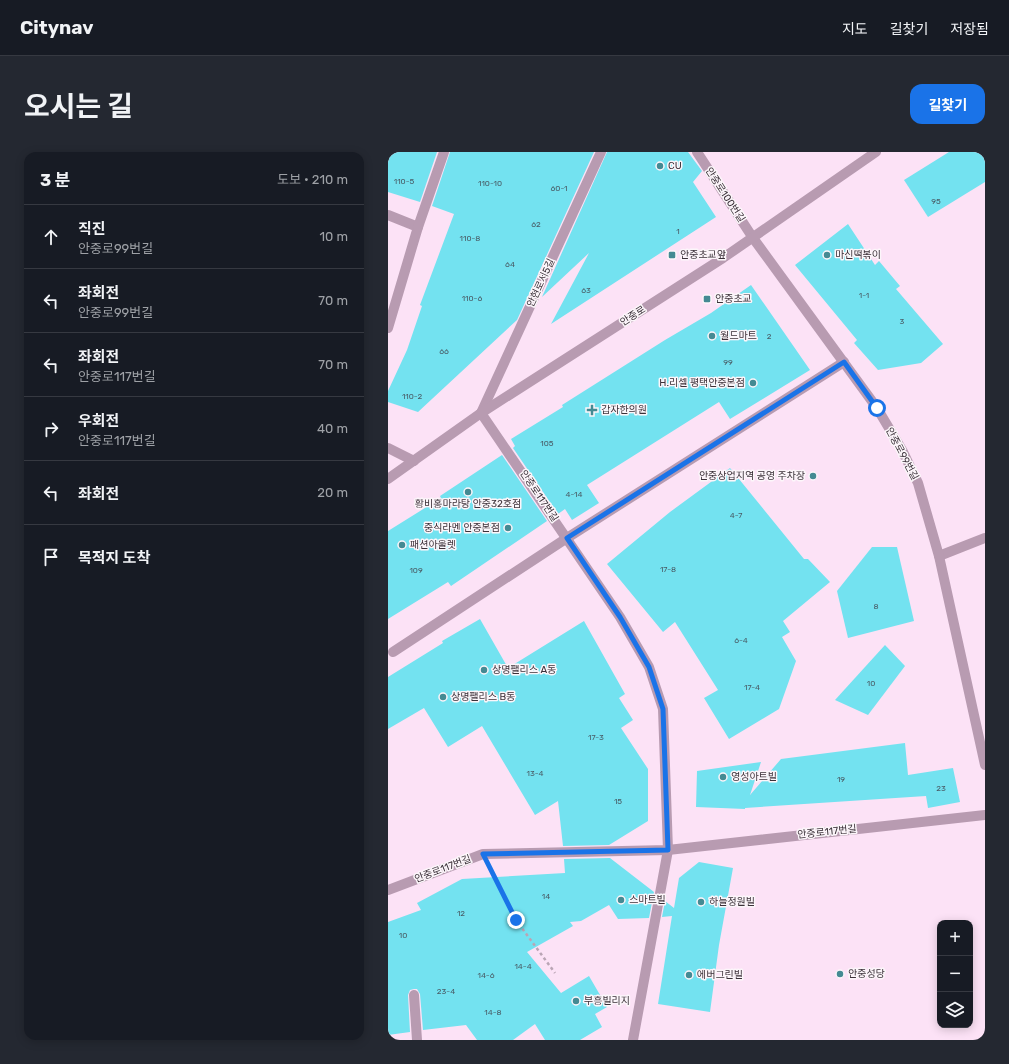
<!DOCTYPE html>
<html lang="ko">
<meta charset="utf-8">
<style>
:root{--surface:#171b24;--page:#242831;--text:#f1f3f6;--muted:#9ea1a6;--line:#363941;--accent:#1a73e8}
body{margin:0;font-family:Rubik,"Noto Sans KR",sans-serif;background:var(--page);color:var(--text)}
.controls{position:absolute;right:12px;bottom:12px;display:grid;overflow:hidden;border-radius:8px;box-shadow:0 2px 10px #0003}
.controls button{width:36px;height:36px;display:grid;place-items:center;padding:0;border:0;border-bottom:1px solid var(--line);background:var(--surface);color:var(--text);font:20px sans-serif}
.stop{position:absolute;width:12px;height:12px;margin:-9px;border:3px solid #1a73e8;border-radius:50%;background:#fff}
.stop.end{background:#1a73e8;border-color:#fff;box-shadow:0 1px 4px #0008}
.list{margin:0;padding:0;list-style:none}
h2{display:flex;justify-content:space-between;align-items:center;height:52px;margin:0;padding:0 16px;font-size:17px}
h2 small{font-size:13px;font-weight:400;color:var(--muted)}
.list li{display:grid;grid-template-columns:26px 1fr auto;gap:12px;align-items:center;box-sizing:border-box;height:64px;padding:0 16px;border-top:1px solid var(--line)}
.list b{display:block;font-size:15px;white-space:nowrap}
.list p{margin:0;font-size:13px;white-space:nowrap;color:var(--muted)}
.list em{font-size:13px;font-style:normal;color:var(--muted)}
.icon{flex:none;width:22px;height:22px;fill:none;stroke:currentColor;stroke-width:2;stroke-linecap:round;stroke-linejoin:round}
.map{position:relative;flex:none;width:597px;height:888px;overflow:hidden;border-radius:12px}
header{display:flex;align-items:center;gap:24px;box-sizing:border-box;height:56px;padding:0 20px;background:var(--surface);border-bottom:1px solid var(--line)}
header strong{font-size:19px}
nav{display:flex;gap:22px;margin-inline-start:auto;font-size:14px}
.intro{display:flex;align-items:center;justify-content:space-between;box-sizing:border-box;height:96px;padding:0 24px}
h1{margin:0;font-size:28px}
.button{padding:10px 18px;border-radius:12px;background:var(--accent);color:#fff;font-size:14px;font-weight:700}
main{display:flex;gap:24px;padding:0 24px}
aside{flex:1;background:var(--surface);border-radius:12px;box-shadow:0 2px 10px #0003}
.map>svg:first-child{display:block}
</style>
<header>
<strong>Citynav</strong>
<nav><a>지도</a><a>길찾기</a><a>저장됨</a></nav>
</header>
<div class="intro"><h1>오시는 길</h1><a class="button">길찾기</a></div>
<main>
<aside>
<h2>3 분<small>도보 · 210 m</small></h2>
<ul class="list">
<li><svg class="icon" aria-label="ahead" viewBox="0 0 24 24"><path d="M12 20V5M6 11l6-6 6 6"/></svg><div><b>직진</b><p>안중로99번길</p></div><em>10 m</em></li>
<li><svg class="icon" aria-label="left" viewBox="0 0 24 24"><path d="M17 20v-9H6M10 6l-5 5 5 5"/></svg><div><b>좌회전</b><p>안중로99번길</p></div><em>70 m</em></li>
<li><svg class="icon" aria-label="left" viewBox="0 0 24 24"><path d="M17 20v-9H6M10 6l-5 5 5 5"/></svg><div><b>좌회전</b><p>안중로117번길</p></div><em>70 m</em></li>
<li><svg class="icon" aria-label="right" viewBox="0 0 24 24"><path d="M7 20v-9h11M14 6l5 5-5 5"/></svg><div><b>우회전</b><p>안중로117번길</p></div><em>40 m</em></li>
<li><svg class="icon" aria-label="left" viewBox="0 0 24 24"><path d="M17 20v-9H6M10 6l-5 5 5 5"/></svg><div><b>좌회전</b></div><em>20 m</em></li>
<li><svg class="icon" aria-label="arrive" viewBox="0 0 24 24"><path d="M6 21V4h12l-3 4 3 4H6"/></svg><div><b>목적지 도착</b></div></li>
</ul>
</aside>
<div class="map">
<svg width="597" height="888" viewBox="0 0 597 888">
<rect width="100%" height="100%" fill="#fce2f6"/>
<g fill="#73e2f0">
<polygon points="0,0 49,0 32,50 0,40"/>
<polygon points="62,0 206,0 129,168 30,260 0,250 0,239 19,198 34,154 32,153 66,62 44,54"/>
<polygon points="219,0 300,0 314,19 305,30 328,65 163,172 201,101 154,145"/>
<polygon points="561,0 597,0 597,30 540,65 516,28"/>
<polygon points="460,72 487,113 491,109 512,134 508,137 555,192 533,211 490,218 466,191 469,188 407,113"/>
<polygon points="363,133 422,218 342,267 331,250 199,333 211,351 184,368 177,357 170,362 125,296 127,294 123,287 175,255 174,253 277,188 323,161"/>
<polygon points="114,303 159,369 63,434 60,430 0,467 0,379 53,346 52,344"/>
<polygon points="342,316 416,407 420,407 442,430 395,469 402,480 394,485 408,509 391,557 341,587 316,546 330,538 287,470 275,480 219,412 282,360"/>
<polygon points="484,395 509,395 526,469 460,486 449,439"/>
<polygon points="92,467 120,516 196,469 237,542 231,546 245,568 233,576 260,617 260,669 221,693 175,694 170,649 147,663 94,574 60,595 36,556 0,577 0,525 55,491 54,489"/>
<polygon points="497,493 517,514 480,563 447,548"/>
<polygon points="517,591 520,623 565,616 572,650 540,656 538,644 357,656 357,657 308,655 309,619 373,610 362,643 393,607"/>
<polygon points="222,706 266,740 261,766 230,767 221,753 193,769 182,770 185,774 139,800 173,841 201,824 219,855 207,862 214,875 192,888 157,888 147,872 125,888 89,888 78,873 35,878 32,842 29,837 26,837 22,838 20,843 22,880 0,883 0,770 33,758 29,751 74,727 177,721 176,707"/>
<polygon points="311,710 345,716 331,793 322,860 270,852 284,764 274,765 277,749 286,756 291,726"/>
</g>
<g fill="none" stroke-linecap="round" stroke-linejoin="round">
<polyline stroke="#baa5b5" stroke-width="2.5" stroke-dasharray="3 3" stroke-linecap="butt" points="106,724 128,768 167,821"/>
<g stroke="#b89bb1" stroke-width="10">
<polyline points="0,63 30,75 0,176"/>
<polyline points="30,75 56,0"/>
<polyline points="93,261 232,465 261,515 275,557 280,698 245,888"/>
<polyline points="0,296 26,309"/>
<polyline points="551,404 597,386"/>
<polyline points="5,500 179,386 456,210"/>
<polyline points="0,738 95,702 280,698 597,663"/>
<polyline points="26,843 29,888"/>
</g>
<g stroke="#b89bb1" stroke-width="10">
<polyline points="309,0 365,86 489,256 514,298 530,331 551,404 597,613"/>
<polyline points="93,261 213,0"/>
</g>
<polyline stroke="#b89bb1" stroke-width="10" points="0,327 93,261 335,106 488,0"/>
</g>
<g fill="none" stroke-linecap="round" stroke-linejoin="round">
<polyline stroke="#1a73e8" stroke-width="5" points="128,768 95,702 280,698 275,557 261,515 232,465 179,386 456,210 489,256"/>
</g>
<g fill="#448a93" stroke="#fcf6fa" stroke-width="1.5">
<circle cx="272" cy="14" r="4"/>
<rect x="280" y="99" width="8" height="8" rx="2"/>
<circle cx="439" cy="103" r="4"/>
<rect x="315" y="143" width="8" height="8" rx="2"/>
<circle cx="324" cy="184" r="4"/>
<circle cx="365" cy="231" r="4"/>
<path d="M202 252h4v4h4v4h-4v4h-4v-4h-4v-4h4z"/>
<circle cx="425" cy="324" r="4"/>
<circle cx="80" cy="340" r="4"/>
<circle cx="120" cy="376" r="4"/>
<circle cx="14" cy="393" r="4"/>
<circle cx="96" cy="518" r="4"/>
<circle cx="55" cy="545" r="4"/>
<circle cx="335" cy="625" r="4"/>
<circle cx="233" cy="748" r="4"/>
<circle cx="313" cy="750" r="4"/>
<circle cx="452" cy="822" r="4"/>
<circle cx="301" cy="823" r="4"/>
<circle cx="188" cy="849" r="4"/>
</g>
<g text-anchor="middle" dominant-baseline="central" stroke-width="3" stroke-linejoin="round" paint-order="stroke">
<g font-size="8" fill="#495d67">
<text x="16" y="29">110-5</text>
<text x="102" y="31">110-10</text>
<text x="171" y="36">60-1</text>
<text x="548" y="49">95</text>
<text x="148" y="72">62</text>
<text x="290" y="79">1</text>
<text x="82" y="86">110-8</text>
<text x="122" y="112">64</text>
<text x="198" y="138">63</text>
<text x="476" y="143">1-1</text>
<text x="84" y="146">110-6</text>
<text x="514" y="169">3</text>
<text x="381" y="184">2</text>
<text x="56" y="199">66</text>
<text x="340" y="210">99</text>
<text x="24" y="244">110-2</text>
<text x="159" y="291">105</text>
<text x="186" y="342">4-14</text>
<text x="348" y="363">4-7</text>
<text x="280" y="417">17-8</text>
<text x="28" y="418">109</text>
<text x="488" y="454">8</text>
<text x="353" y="488">6-4</text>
<text x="483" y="531">10</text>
<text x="364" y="535">17-4</text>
<text x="208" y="585">17-3</text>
<text x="147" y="621">13-4</text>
<text x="453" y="627">19</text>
<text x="553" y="636">23</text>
<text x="230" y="649">15</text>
<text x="158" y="744">14</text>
<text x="73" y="761">12</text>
<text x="15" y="783">10</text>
<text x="135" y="814">14-4</text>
<text x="98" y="823">14-6</text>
<text x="58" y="839">23-4</text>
<text x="105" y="860">14-8</text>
</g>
<g font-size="10" fill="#3b3139" stroke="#fcf6fa" text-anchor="start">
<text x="280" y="14">CU</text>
<text x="292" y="103">안중초교앞</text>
<text x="447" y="103">마신떡볶이</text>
<text x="327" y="147">안중초교</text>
<text x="332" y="184">월드마트</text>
<text x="357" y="231" text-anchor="end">H.리셀 평택안중본점</text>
<text x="213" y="258">갑자한의원</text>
<text x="417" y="324" text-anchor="end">안중상업지역 공영 주차장</text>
<text x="80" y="352" text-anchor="middle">황비홍마라탕 안중32호점</text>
<text x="112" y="376" text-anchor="end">중식라멘 안중본점</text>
<text x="22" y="393">패션아울렛</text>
<text x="104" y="518">상명팰리스 A동</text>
<text x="63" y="545">상명팰리스 B동</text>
<text x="343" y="625">영성아트빌</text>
<text x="241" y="748">스마트빌</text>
<text x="321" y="750">하늘정원빌</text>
<text x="460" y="822">안중성당</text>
<text x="309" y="823">에버그린빌</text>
<text x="196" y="849">부흥빌리지</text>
</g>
<g font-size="10" fill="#3b3139" stroke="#fcf6fa">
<text transform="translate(337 43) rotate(57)">안중로100번길</text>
<text transform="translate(153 131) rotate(-65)">안현로서5길</text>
<text transform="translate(245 164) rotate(-33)">안중로</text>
<text transform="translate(514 302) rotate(62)">안중로99번길</text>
<text transform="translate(151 344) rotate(56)">안중로117번길</text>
<text transform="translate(439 680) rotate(-6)">안중로117번길</text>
<text transform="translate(55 717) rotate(-21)">안중로117번길</text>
</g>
</g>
</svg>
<div class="controls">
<button>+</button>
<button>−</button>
<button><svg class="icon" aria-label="layers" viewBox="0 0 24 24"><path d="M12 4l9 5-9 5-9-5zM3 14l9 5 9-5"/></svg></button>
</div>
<div class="stop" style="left:489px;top:256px"></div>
<div class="stop end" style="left:128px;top:768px"></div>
</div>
</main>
